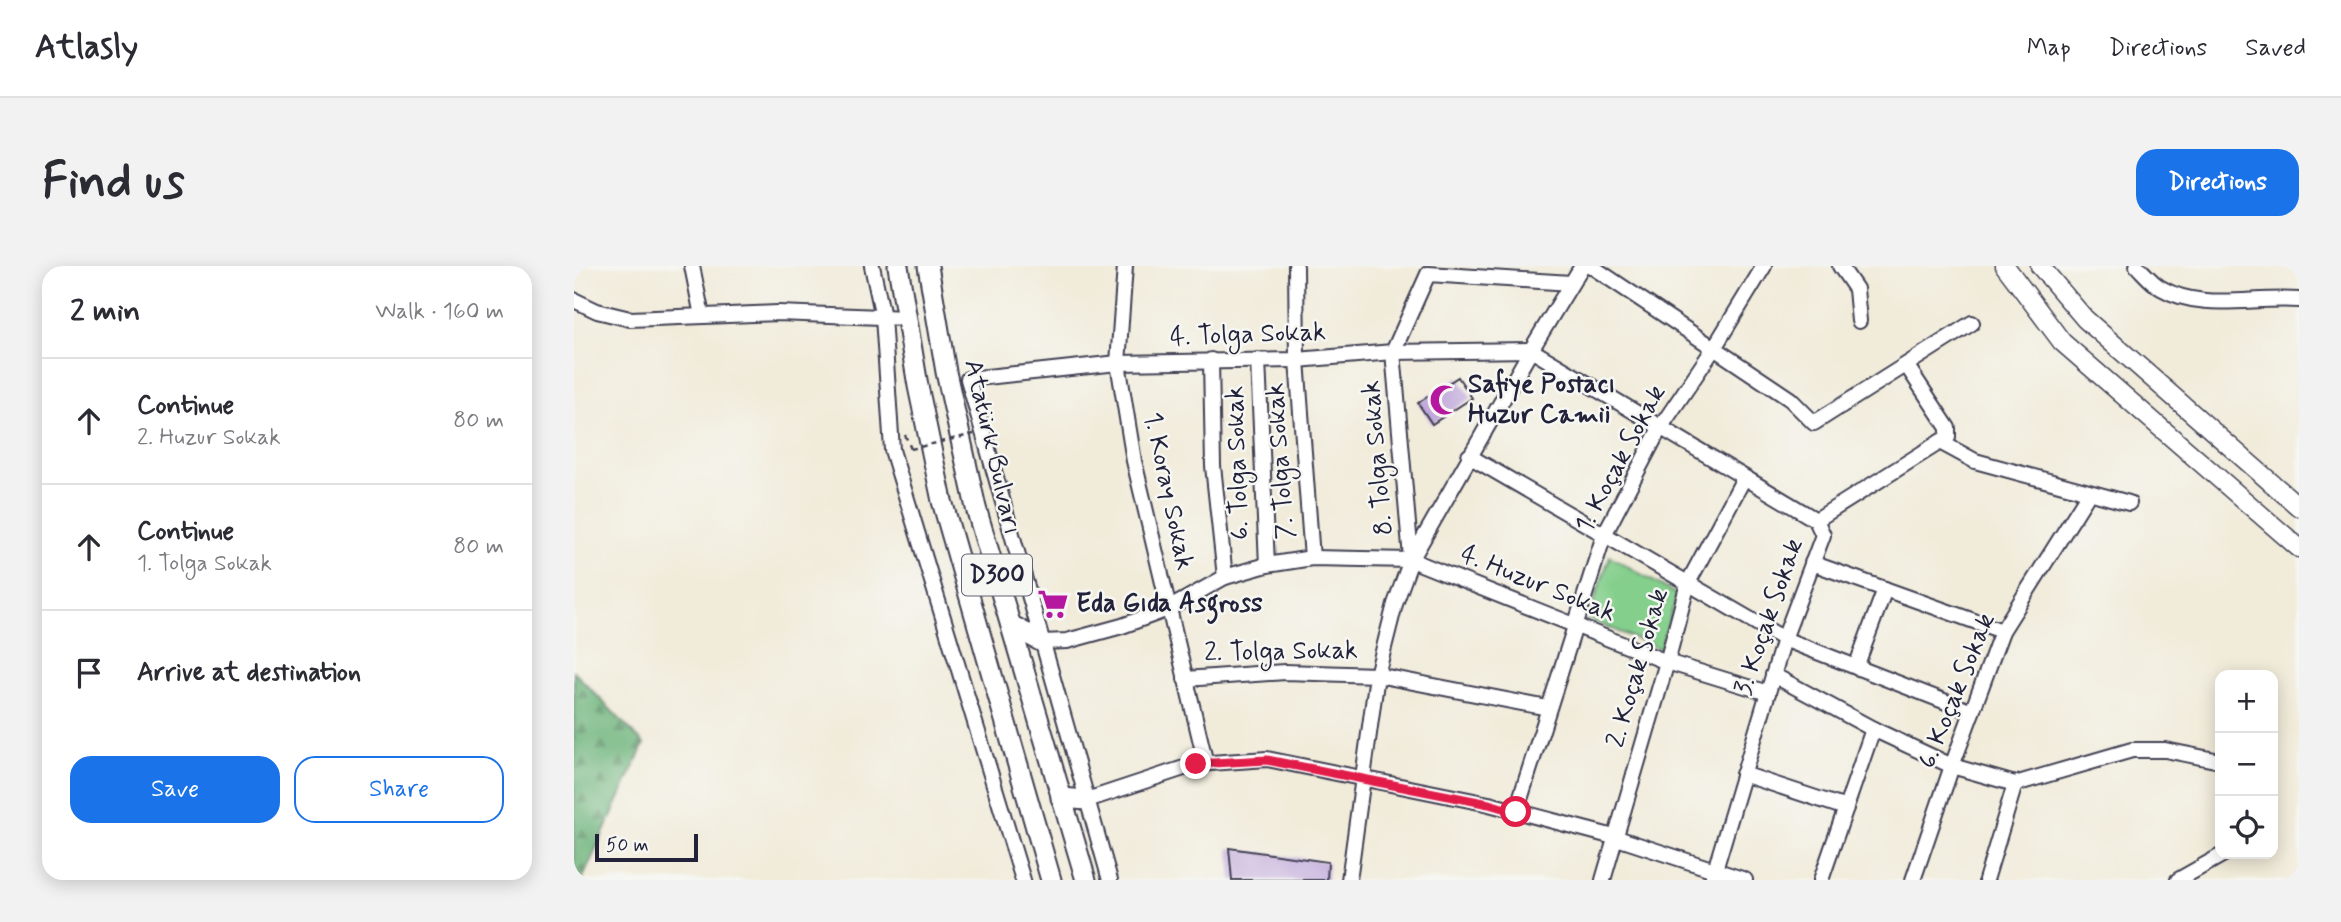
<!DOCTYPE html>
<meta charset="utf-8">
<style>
:root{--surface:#fff;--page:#f2f2f3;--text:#2b2b33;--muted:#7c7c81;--line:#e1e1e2;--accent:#1a73e8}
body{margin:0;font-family:Mynerve,sans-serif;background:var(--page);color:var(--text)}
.controls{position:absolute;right:21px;bottom:21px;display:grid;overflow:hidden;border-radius:14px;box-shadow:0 4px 18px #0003}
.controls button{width:63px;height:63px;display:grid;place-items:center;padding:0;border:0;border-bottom:2px solid var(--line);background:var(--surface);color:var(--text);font:35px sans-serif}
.scale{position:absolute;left:21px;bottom:18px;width:103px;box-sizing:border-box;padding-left:7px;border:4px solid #22223b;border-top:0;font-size:19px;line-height:24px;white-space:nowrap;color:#22223b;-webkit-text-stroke:5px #f6f6f2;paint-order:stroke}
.stop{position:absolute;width:21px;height:21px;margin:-16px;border:5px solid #e11d48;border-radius:50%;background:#fff}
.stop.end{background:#e11d48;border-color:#fff;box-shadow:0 2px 7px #0008}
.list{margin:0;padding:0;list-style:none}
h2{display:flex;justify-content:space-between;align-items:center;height:91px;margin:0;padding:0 28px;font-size:30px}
h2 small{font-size:23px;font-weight:400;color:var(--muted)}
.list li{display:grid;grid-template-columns:46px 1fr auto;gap:21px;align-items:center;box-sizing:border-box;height:126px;padding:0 28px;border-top:2px solid var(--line)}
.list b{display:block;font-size:26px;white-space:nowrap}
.list p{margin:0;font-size:23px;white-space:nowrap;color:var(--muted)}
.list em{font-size:23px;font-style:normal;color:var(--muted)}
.actions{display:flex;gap:14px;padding:21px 28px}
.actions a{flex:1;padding:16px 0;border:2px solid var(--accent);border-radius:21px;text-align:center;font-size:24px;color:var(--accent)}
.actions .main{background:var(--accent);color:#fff}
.icon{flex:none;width:38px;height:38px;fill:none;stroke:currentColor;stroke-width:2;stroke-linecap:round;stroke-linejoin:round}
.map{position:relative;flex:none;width:1725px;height:614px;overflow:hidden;border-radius:21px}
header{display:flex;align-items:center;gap:42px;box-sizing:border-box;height:98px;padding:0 35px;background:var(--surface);border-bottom:2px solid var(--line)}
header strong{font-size:33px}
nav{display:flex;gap:38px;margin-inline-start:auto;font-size:24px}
.intro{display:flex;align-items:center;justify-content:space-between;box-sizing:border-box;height:168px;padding:0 42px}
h1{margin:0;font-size:49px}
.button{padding:18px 32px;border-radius:21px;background:var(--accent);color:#fff;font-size:24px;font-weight:700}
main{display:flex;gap:42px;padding:0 42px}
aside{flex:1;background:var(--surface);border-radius:21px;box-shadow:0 4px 18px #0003}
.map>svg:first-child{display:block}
</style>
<header>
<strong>Atlasly</strong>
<nav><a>Map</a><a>Directions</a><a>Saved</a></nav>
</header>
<div class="intro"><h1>Find us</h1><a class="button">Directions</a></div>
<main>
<aside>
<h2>2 min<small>Walk · 160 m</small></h2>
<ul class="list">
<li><svg class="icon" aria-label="ahead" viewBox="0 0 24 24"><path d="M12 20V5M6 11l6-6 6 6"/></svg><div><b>Continue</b><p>2. Huzur Sokak</p></div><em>80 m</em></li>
<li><svg class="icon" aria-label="ahead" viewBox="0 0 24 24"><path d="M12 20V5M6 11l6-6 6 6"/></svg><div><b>Continue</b><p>1. Tolga Sokak</p></div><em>80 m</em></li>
<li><svg class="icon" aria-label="arrive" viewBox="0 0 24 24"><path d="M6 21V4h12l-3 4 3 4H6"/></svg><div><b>Arrive at destination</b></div></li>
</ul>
<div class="actions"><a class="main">Save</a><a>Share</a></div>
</aside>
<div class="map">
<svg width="1725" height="614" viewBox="0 0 1725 614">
<defs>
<pattern id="forest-firs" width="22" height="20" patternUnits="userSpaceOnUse" patternTransform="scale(1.75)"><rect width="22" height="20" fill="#6bb278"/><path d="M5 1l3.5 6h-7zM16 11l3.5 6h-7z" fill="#589064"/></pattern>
</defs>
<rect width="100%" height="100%" fill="#f6f6f2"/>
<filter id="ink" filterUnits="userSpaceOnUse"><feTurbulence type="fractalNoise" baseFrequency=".0143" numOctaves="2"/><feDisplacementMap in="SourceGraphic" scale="14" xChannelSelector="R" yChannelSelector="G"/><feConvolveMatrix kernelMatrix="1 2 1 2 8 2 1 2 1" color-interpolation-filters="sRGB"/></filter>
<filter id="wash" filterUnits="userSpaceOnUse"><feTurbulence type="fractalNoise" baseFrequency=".00686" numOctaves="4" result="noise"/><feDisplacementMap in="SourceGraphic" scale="28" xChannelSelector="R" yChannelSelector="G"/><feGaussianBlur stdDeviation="1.57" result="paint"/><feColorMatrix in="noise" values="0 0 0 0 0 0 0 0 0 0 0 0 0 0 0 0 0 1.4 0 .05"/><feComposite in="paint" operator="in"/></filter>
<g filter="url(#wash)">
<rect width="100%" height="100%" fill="#f1ebd9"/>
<polygon fill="url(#forest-firs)" stroke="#466a5a" stroke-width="2" points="0,406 70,478 8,614 0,614"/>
<polygon fill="#84cf8c" stroke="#537864" stroke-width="2" points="1036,290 1103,329 1086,383 1014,353"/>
<g id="blocks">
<g fill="#bca1d9">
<polygon points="884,111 898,132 858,158 844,137"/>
<polygon points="655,582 754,596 753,614 658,614"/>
</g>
</g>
</g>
<g filter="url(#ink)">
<use href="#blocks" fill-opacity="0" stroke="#414053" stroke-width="2"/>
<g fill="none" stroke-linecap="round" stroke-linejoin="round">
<g stroke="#414053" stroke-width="18">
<g id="minor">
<polyline points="118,0 128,50"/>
<polyline points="298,0 309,51 318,184 449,614"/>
<polyline points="551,0 544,97 560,195 632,498"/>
<polyline points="722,0 723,94 738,292"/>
<polyline points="1017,0 1216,133 1240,157 1398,57"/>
<polyline points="1266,0 1282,23 1285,55"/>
<path d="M1563,0c7,7 15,17 24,22 41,24 93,8 138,12"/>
<polyline points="0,34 23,45 56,53 204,47 333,52"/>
<polyline points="637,94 639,200 651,311"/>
<polyline points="684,94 693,299"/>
<polyline points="1366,176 1401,195 1555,237"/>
<polyline points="895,190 1210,373 1398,446"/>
<polyline points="837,292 819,86 854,8 997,17"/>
<polyline points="1238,297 1428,365"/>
<polyline points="468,376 493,375 548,360 594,343 651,311 693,299 738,292 837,294 1093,396 1194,427"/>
<polyline points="1282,401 1311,323"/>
<polyline points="1199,409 1299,463 1378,500 1441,518"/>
<polyline points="611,413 711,406 803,409 974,442"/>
<polyline points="1169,508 1272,542"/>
<polyline points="513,534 622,498 693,493 915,538 1040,571 1171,614"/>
<polyline points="942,546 1030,269 1086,162 1140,82 1190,0"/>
<polyline points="536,614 394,113 544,97 723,94 819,86 957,84 1242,254"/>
<polyline points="775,614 803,409 821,338 837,294 957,84 1008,0"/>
<polyline points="1029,614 1093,396 1114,317 1170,212"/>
<polyline points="1138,614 1210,373 1249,269 1242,254 1374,171 1374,162 1333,100"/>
<polyline points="1247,614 1299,463"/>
<polyline points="1339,614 1378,500 1428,365 1515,227"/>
<polyline points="1412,614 1441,518 1558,484 1591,484 1646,495"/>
<polyline points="1604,614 1650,588"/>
</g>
</g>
<g stroke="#414053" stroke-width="21">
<g id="major">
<polyline points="1431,0 1488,76 1725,282"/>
<polyline points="1466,0 1511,53 1725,241"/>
</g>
</g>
<g stroke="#414053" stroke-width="23">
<g id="highway">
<polyline points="324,0 344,120 368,235 477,614"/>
<polyline points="354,0 372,106 402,242 512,614"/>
<polyline points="437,359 468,376"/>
<polyline points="487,532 513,534"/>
</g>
</g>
<polyline stroke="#414053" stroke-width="2.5" stroke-dasharray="5 5" stroke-linecap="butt" points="331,169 337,183"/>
<use href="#minor" stroke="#fff" stroke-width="14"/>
<use href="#major" stroke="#fff" stroke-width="18"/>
<use href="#highway" stroke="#fff" stroke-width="19"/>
<polyline stroke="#414053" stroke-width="2.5" stroke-dasharray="5 5" stroke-linecap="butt" points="337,183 400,168"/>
</g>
</g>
<g fill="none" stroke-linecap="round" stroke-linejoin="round" filter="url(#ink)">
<polyline stroke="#e11d48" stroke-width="9" points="622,498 693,494 915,538 942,546"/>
</g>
<defs>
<g id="mosque-bare" transform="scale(2.415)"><path d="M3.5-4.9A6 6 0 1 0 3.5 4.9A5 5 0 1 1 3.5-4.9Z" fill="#b5179e" stroke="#f6f6f2" stroke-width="2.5" paint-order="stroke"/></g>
<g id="supermarket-bare" transform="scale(2.415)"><path d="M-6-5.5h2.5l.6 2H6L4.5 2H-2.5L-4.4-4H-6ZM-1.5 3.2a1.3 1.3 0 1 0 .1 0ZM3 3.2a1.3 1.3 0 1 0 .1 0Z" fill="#b5179e" stroke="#f6f6f2" stroke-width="2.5" paint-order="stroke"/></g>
</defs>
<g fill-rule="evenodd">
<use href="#mosque-bare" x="871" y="134"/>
<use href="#supermarket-bare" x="479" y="338"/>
</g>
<g text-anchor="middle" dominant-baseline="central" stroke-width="5" stroke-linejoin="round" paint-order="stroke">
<rect fill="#f6f6f2" stroke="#626272" stroke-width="2" x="388" y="288.5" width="70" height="41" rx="5"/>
<g font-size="24" font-weight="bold" fill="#22223b">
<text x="423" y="309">D300</text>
</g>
<g font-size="26" fill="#22223b" stroke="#f6f6f2">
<text transform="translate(674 69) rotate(-2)">4. Tolga Sokak</text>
<text transform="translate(418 181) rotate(77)">Atatürk Bulvarı</text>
<text transform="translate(804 192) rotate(-95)">8. Tolga Sokak</text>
<text transform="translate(1047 193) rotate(-62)">1. Koçak Sokak</text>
<text transform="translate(707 195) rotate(-94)">7. Tolga Sokak</text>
<text transform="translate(664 197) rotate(-92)">6. Tolga Sokak</text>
<text transform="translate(594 225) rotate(78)">1. Koray Sokak</text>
<text transform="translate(964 318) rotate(22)">4. Huzur Sokak</text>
<text transform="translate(1195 351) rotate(-71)">3. Koçak Sokak</text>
<text transform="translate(707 386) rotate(-1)">2. Tolga Sokak</text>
<text transform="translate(1064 402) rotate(-74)">2. Koçak Sokak</text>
<text transform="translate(1383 425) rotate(-68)">6. Koçak Sokak</text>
</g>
<g font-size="26" font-weight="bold" fill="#22223b" stroke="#f6f6f2" text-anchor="start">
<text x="894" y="119">Safiye Postacı<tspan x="894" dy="30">Huzur Camii</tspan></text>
<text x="502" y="338">Eda Gıda Asgross</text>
</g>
</g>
</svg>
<div class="controls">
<button>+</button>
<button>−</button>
<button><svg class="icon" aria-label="locate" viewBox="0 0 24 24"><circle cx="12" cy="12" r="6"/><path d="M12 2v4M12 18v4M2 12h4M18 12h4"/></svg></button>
</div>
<div class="scale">50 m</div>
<div class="stop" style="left:942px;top:546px"></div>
<div class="stop end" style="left:622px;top:498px"></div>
</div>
</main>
